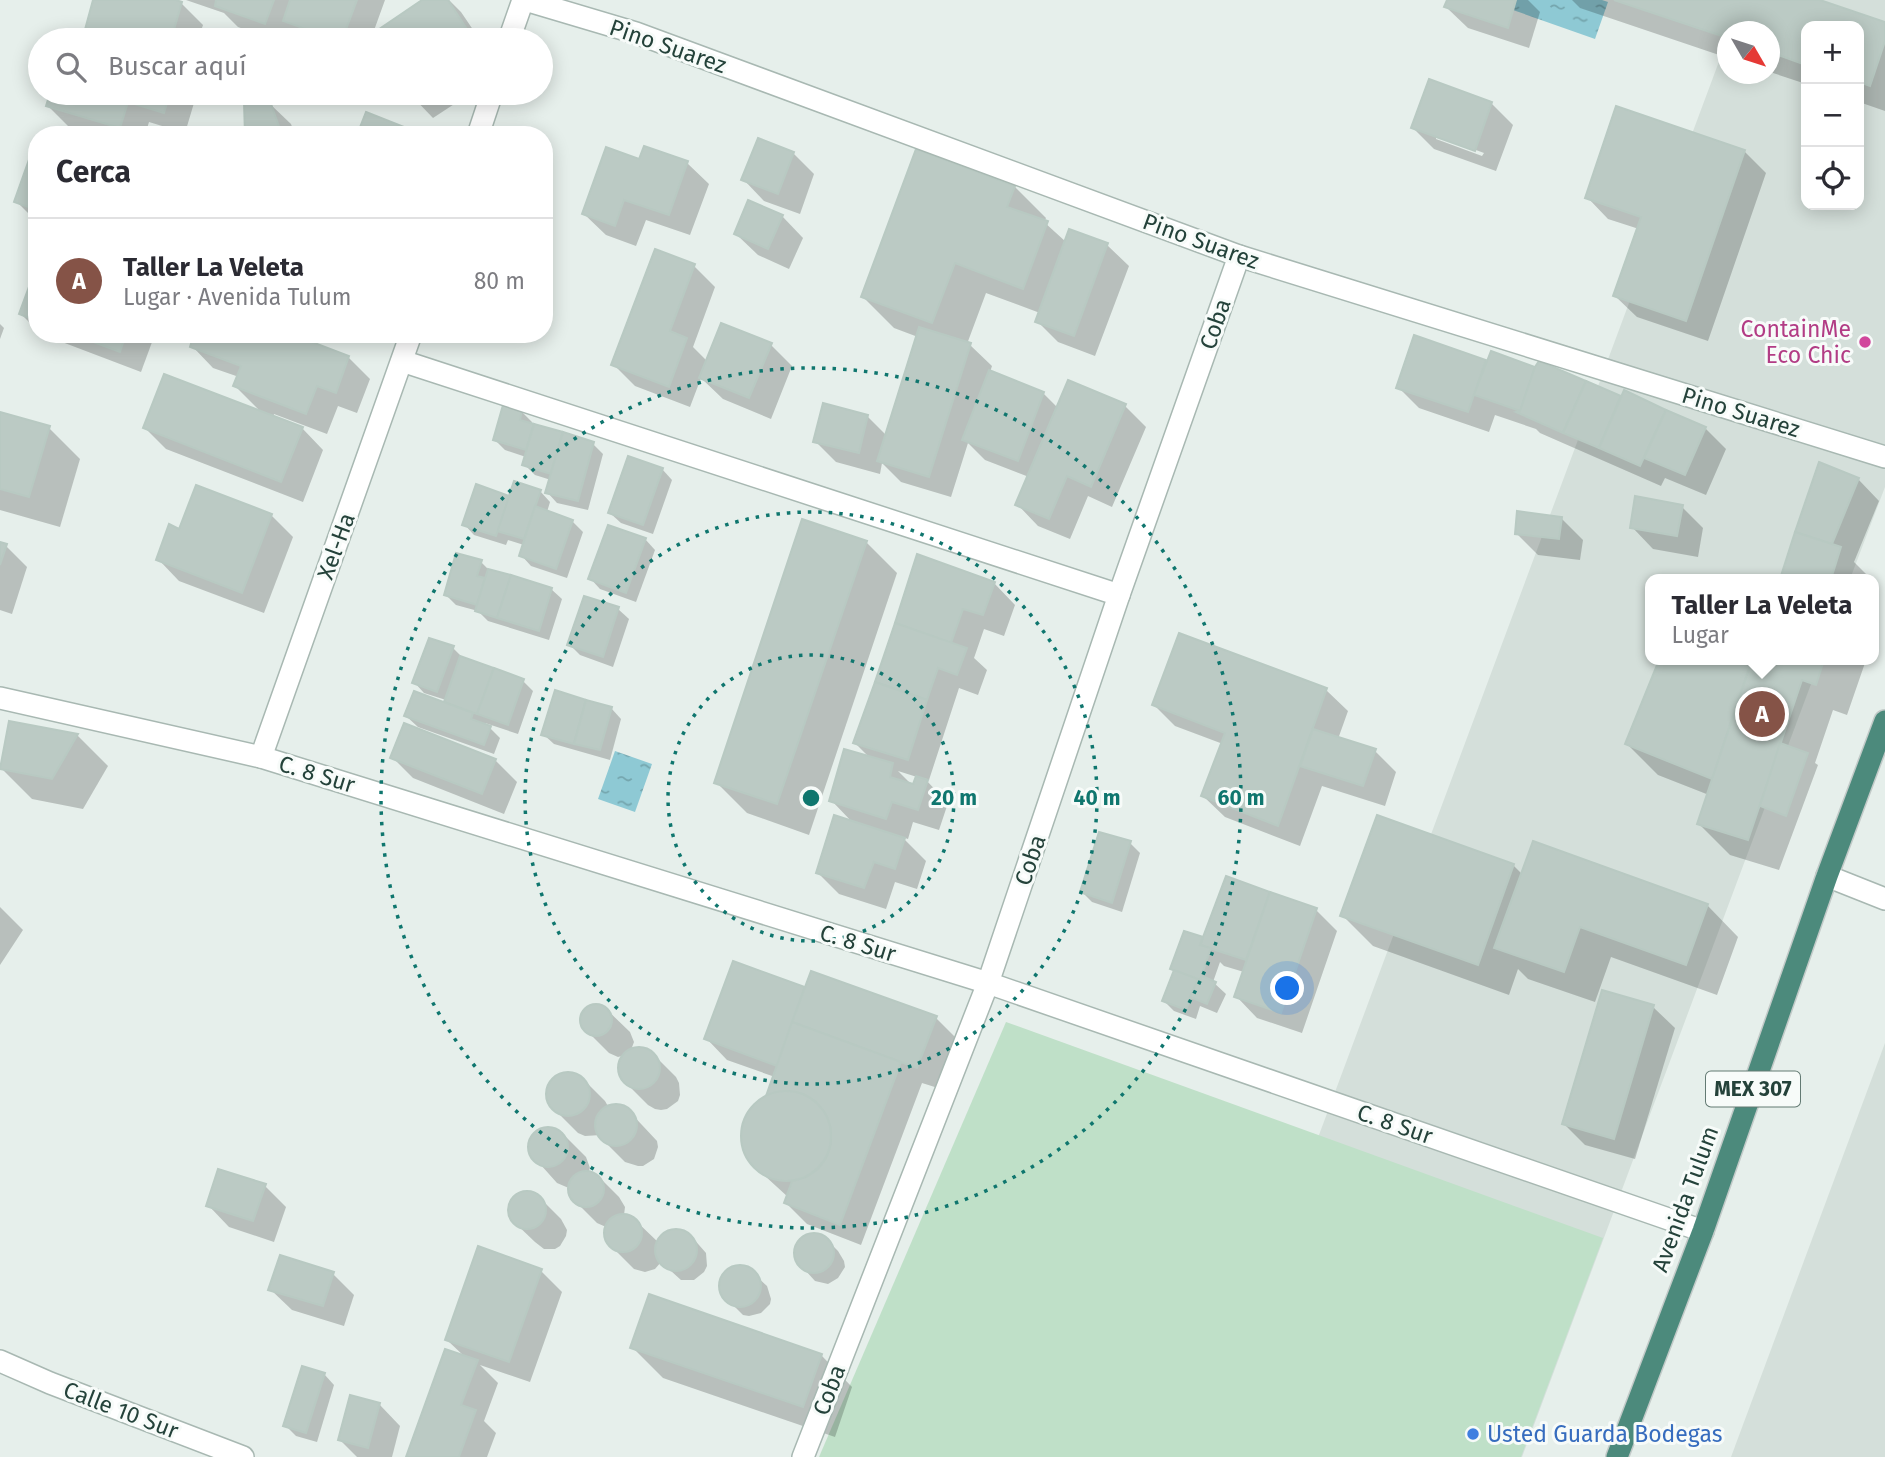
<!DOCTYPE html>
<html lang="es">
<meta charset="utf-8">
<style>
:root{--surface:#fff;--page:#f2f2f3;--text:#2b2b33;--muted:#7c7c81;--line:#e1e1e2;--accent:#855347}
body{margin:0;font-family:"Fira Sans",sans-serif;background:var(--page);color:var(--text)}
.controls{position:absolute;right:21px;top:21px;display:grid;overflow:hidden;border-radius:14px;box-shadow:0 4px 18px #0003}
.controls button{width:63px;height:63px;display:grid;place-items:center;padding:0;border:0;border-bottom:2px solid var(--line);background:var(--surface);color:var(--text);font:35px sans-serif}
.compass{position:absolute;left:1717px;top:21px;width:63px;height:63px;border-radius:50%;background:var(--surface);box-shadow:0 4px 18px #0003;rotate:129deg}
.you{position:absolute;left:1288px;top:989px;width:24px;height:24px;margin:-18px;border:5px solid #fff;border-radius:50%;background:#1a73e8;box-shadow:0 0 0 10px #1a73e833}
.badge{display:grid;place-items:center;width:46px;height:46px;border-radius:50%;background:var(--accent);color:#fff;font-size:23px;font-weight:700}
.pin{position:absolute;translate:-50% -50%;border:4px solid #fff;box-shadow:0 2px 7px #0006}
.popup{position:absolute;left:1645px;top:574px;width:234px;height:91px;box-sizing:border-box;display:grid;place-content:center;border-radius:14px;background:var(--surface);filter:drop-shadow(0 2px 5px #0005);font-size:23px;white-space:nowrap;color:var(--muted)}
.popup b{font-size:26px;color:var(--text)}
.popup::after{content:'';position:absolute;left:50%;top:100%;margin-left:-14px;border:14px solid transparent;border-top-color:var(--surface)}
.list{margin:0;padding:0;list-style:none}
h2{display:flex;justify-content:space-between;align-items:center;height:91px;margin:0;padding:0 28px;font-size:30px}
h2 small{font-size:23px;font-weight:400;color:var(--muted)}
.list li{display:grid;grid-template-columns:46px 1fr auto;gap:21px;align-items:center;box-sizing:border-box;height:126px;padding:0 28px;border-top:2px solid var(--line)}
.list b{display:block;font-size:26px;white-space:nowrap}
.list p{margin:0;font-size:23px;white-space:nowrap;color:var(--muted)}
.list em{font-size:23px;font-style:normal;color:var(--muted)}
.icon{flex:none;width:38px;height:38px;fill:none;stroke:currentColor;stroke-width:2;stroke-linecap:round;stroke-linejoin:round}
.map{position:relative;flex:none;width:1885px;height:1457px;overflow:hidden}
.search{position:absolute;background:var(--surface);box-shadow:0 4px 18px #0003;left:28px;top:28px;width:525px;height:77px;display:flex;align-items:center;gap:18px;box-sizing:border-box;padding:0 24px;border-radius:38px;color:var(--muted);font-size:26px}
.panel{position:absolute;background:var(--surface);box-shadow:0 4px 18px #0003;left:28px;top:126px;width:525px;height:217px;border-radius:28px}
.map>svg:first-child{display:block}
</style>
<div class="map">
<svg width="1885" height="1457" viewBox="0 0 1885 1457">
<defs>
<pattern id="water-ripples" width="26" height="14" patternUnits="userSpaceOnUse" patternTransform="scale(1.75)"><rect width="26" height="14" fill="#8ec9d4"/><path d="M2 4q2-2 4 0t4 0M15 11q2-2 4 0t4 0" fill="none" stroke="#74a5ad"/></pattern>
</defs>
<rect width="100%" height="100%" fill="#e6efeb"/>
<g fill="#d4dfda" fill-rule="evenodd">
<path d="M1743,0h142v487l-35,92h-200v81h170l-298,797h-323l528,-1417 1,34h42v-42zM1806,26h53v179h-53z"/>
<polygon points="1885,1043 1885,1457 1731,1457"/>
</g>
<polygon fill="#bfe0c8" points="1006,1022 1603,1238 1521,1457 819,1457"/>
<g fill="url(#water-ripples)">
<polygon points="1516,0 1602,0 1608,2 1595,39 1513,10"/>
<polygon points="615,751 652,764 635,812 598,799"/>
</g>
<g fill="#0003" fill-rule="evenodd">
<polygon points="95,0 170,0 181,3 203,25 198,40 89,40 85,36"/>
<polygon points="186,0 385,0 372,36 426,0 449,0 461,12 480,40 374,40 372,37 371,40 304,40 292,29 288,40 274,40 238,27 224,13"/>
<polygon points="1449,0 1528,0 1540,12 1529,48 1468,28 1446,7"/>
<polygon points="1572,0 1814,0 1885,24 1885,111 1859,102 1859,26 1806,26 1806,84 1770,72 1770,32 1728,32 1728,58 1580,8"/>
<polygon points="52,93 184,93 194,103 185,133 149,122 145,135 95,135 69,127 48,106"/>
<polygon points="409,93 471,93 433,118"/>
<polygon points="269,103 291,124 295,135 246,135"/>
<path d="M1491,103l22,22 -17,46 -62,-22 -21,-21zM1436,135l48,18 -2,3 -46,-17z"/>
<polygon points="37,142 37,222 16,201"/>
<polygon points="645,148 687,163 709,184 690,235 646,220 636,246 606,235 584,214 640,161"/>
<polygon points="1744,151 1766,173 1708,341 1637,317 1615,296 1639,229 1608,219 1587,197"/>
<polygon points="793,153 814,174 800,214 764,201 743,179"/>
<polygon points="1015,187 1046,218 1044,222 1066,242 1070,231 1107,245 1129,266 1095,356 1058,342 1037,321 1040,313 986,293 967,344 970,345 992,366 990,372 1043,393 1058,408 1125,406 1146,427 1112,507 1088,496 1070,539 1038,526 1017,504 1029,477 985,460 968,443 951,497 901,482 882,463 880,474 836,462 815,441 868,417 887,436 918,337 894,328 863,297"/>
<polygon points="782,216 803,238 789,269 758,255 736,234"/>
<polygon points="694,266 715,287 693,347 708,362 771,345 792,366 771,419 723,399 701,378 690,407 635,386 613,364"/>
<polygon points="37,270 37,330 21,314"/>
<polygon points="0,324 4,328 0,339"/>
<polygon points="41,334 155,334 141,372"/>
<polygon points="1415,337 1487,362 1536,369 1539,363 1622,398 1625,393 1705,428 1726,449 1706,495 1665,478 1661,486 1540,433 1536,429 1495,415 1489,432 1419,408 1398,387"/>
<polygon points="192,346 348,357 370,379 357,413 338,406 327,434 274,414 273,418 302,428 323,450 303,502 166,449 145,428 262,413 235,386 239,377 213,368"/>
<polygon points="522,412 532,422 531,425 593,444 603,454 588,510 557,503 547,492 551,480 535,475 524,464 526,457 505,450 495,440"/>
<polygon points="0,414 49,428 80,459 60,527 0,510"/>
<polygon points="1820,464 1858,479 1879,501 1854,562 1871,579 1781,579"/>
<polygon points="662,469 672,480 653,534 621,523 610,513"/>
<polygon points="540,491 550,502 547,512 572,521 583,532 567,578 531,566 521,555 524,545 508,540 506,545 474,535 464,524 510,498"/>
<polygon points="1682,507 1703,528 1698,557 1653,549 1632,527"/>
<polygon points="271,515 293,537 264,613 179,581 158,559 180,531"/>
<polygon points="1561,518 1583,540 1580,560 1538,555 1516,533"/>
<polygon points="645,539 655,550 636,602 600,589 590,578"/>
<polygon points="866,542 897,573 809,835 747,813 716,782"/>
<polygon points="0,544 6,546 27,567 12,614 0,610"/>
<path d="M918,556l76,27 21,22 -11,31 -20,-7 -10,29 13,12 -9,25 -19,-7 -30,92 -5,-2 24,25 -9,27 -26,-8 -5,17 -6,-2 24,24 -9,28 -22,-7 -9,27 -47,-15 -21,-21 36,-49 -23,-24 39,-42 -15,-15zM898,771l19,6 -3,10z"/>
<polygon points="481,562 491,572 551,589 562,599 549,640 488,621 478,611 456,605 446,595"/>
<polygon points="618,609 629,619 613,667 580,655 569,644"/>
<polygon points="1180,635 1326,690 1348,711 1338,739 1375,751 1396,772 1385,806 1322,786 1300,846 1225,817 1203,796 1223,744 1175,726 1154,705"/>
<polygon points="453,648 463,658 523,681 533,691 518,734 485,723 500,738 494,754 418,727 406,716 445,704 446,700 424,693 414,682"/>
<polygon points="1661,660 1866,660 1847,715 1833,710 1815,763 1818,765 1779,870 1730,855 1699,824 1709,795 1658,775 1627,744"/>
<polygon points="611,708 621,719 610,760 554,744 543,734"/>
<polygon points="77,735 108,766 83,809 32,799 1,768"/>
<polygon points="392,757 495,760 517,782 504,814 413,778"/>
<polygon points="1378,817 1514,866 1523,875 1707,905 1738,937 1717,995 1611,957 1595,1002 1528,979 1518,969 1509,995 1373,946 1342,915"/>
<polygon points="1130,843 1140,853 1122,912 1092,902 1082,892"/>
<polygon points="1227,878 1316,910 1337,931 1302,1033 1257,1018 1236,996 1244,972 1224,966 1220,962 1213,982 1226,994 1217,1013 1200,1006 1196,1019 1174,1011 1164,1001 1175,972 1172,969 1185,933 1203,939"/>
<polygon points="0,907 23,930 0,965"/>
<polygon points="734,963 806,990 936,1018 957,1039 938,1088 922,1083 861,1245 807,1224 786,1203 788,1197 754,1166 747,1154 744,1141 744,1127 750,1113 768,1097 775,1077 727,1060 706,1038"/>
<polygon points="594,1005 604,1007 630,1032 634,1042 631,1050 643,1048 654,1055 676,1077 679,1083 680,1095 678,1101 667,1109 661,1110 655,1109 648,1105 626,1083 622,1078 619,1065 625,1055 618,1057 609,1053 584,1028 583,1014"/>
<polygon points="1653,1007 1675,1028 1635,1159 1585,1145 1564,1124"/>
<polygon points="565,1073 571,1073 583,1079 605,1101 609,1108 615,1106 627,1109 657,1141 658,1147 654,1159 643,1166 638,1166 625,1162 603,1140 601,1135 585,1136 578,1133 551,1106 547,1092 553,1079"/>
<polygon points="542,1129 554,1129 564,1135 586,1157 590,1168 588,1173 597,1175 619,1197 625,1207 624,1215 631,1217 636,1221 659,1243 662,1236 666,1233 680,1230 692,1237 706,1253 707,1266 704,1272 694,1280 681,1280 661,1262 655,1269 645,1272 634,1269 608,1243 605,1231 606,1227 597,1223 571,1197 571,1189 557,1183 532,1155 530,1143 532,1137"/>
<polygon points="265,1186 286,1207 274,1242 229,1227 208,1205"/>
<polygon points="529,1192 539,1197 561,1219 567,1230 566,1236 560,1246 555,1249 544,1249 535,1242 513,1221 509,1210 510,1204 517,1195"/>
<polygon points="816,1234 827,1240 838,1251 844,1261 845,1267 838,1278 828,1284 815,1281 796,1260 797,1247 805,1237"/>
<polygon points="746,1267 767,1286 771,1299 770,1304 761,1313 749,1316 743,1315 722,1294 721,1289 724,1276 734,1268"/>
<polygon points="541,1271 562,1292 530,1382 480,1365 498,1383 484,1421 496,1433 487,1457 408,1457 465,1357 447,1340"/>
<polygon points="333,1274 354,1295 344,1326 292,1310 270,1289"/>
<polygon points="632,1347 821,1355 852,1387 835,1437 663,1378"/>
<polygon points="324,1374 334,1385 317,1442 296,1436 285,1425"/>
<polygon points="379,1404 400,1426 392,1457 357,1457 340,1440"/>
</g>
<g fill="#bbcac4" stroke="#b8c9c2" stroke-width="2">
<polygon points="93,0 176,0 182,2 171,40 94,40 83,37"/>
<polygon points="216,0 274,0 265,24 215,6"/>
<polygon points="290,0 357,0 342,40 336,40 283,21"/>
<polygon points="422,0 448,0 474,40 372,40 369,36"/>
<polygon points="1447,0 1516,0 1508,28 1444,7"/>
<polygon points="1614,0 1820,0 1885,22 1885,41 1870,86 1859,82 1859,26 1806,26 1806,65 1770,52 1770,32 1728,32 1728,38"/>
<polygon points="1429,79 1492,102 1475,151 1411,128"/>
<polygon points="50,93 170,93 164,113 128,102 120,128 46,106"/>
<polygon points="270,101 282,135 245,135 244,102"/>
<polygon points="1616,106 1745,150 1686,321 1613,296 1641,217 1585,198"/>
<polygon points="366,112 424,135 357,135"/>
<polygon points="37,137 37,210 14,202"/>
<polygon points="758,138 794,152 778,194 741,180"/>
<polygon points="644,146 688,161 669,215 624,200 615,226 582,214 606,147 639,159"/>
<polygon points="916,149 1015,186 1007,207 1048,221 1023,289 955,263 932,323 861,297"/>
<polygon points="748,200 783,215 768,249 734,234"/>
<polygon points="1069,229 1108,243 1074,336 1035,322"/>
<polygon points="655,249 695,264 670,331 687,338 669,387 611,365"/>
<polygon points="37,265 37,321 19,314"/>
<polygon points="721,323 772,343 749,398 699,378"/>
<polygon points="919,327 971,343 929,477 877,461"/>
<polygon points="72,334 126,334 120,352"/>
<polygon points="194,334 291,334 349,356 336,393 317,386 306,414 233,386 241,366 190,347"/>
<polygon points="1414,335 1486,360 1468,412 1396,388"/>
<polygon points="1491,351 1535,367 1520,411 1474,395"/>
<polygon points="1539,361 1586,381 1563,433 1516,412 1520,411 1535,367"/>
<polygon points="989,370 1044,392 1018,461 962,440"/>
<polygon points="164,374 303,427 281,482 143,428"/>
<polygon points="1068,380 1126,404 1091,487 1067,476 1049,519 1015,505"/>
<polygon points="1586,381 1621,396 1599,448 1563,433"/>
<polygon points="1624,390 1666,410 1640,466 1599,448"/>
<polygon points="823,403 868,415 859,453 813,442"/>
<polygon points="503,405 522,410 520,420 534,424 526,450 493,440"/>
<polygon points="1666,410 1706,427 1685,475 1644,458"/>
<polygon points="0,412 50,426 29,497 0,489"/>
<polygon points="534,424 563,432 551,474 522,465"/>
<polygon points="563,432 594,442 578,501 545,493"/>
<polygon points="628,456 663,468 643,525 608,513"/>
<polygon points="1819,462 1859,478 1832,544 1795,532"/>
<polygon points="514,481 541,490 524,539 497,531"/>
<polygon points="476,484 509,496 496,536 462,525"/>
<polygon points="196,485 272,514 242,593 156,560 169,524 179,529"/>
<polygon points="1635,496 1683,505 1677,536 1630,528"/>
<polygon points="535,506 573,520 556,569 519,556"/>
<polygon points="1517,511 1562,517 1559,539 1515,534"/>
<polygon points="802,519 867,541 777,804 714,783"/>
<polygon points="608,525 646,538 626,593 588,579"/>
<polygon points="1795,532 1841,547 1831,579 1780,579"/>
<polygon points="0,542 7,544 0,565"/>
<polygon points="456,553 482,560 477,576 485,578 477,605 444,595"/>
<polygon points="917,554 995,582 983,615 963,609 951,643 895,623"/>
<polygon points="488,569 511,575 497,618 475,611"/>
<polygon points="511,575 552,588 539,631 497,618"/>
<polygon points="584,596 619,607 603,657 567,645"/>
<polygon points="895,623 967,648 957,675 938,668 927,700 875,682"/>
<polygon points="1179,633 1327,688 1278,826 1201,796 1225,733 1152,705"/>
<polygon points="429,638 454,646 437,692 412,683"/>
<polygon points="460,656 494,668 477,714 444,702"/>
<polygon points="1659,660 1752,660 1712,779 1625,744"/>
<polygon points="1752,660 1824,660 1816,685 1802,680 1748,840 1697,824"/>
<polygon points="494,668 524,679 508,725 477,714"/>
<polygon points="875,682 927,700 908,760 853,743"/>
<polygon points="555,690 586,700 574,744 541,735"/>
<polygon points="414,691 473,713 471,719 491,726 484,745 404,716"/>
<polygon points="586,700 612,707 600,750 574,744"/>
<polygon points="9,721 78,734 52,779 0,769"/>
<polygon points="404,723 496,759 482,794 390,758"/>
<polygon points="1313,729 1376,749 1363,786 1300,766"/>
<polygon points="1780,743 1808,753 1786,816 1760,806"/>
<polygon points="844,749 893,763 890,777 913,784 916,776 928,780 918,810 892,802 886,819 829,801"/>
<polygon points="834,815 905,838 895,869 874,862 864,888 816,873"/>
<polygon points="1377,815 1514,864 1478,965 1340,916"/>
<polygon points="1099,832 1131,841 1112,903 1080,892"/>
<polygon points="1533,841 1708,904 1686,965 1580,927 1564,972 1494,948"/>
<polygon points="1226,876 1270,892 1246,960 1200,945"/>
<polygon points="1270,892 1317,908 1281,1013 1234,997"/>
<polygon points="1184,931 1203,937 1200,945 1211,948 1200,980 1170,969"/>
<polygon points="733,961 805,987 777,1066 704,1039"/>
<polygon points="1174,970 1198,979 1186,1010 1162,1001"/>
<polygon points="811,971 937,1016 917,1068 792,1022"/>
<polygon points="1202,976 1216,982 1207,1004 1190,997 1198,979 1200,980"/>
<polygon points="1602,990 1654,1005 1614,1139 1562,1124"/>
<circle cx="596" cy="1020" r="16"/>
<polygon points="792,1022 901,1062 840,1225 784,1203 792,1181 806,1177 818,1169 826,1158 831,1144 831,1129 826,1115 816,1102 803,1094 788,1091 766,1096"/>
<circle cx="639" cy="1068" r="21"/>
<circle cx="568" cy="1094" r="22"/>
<circle cx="786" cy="1136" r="45"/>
<circle cx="616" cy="1125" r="21"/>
<circle cx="548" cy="1147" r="20"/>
<polygon points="218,1169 266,1184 253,1221 206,1206"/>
<circle cx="586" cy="1189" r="18"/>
<circle cx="527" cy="1210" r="19"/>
<circle cx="623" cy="1233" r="19"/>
<circle cx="676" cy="1250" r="21"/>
<circle cx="814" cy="1253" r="20"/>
<polygon points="478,1246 542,1269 509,1362 445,1340"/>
<polygon points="280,1255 334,1272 323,1306 268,1290"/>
<circle cx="740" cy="1286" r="21"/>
<polygon points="649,1294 822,1354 803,1407 630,1348"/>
<polygon points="445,1349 478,1360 461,1405 476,1410 459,1457 406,1457"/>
<polygon points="302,1366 325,1373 306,1433 283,1426"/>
<polygon points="350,1395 380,1403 368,1448 338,1440"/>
</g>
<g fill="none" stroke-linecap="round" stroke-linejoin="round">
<g stroke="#a8b8b2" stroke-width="24">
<g id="minor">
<polyline points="525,0 636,33 1239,256 1885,457"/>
<polyline points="509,40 523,0"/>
<polyline points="478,135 492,93"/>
<polyline points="402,361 1119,595"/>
<polyline points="0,698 261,757 988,983 1703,1231"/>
<polyline points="261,757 411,334"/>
<polyline points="1827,876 1885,899"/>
<polyline points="0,1361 50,1383 243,1457"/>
<polyline points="803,1457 988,983 1119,595 1239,256"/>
</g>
</g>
<g stroke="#c2cac8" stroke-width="24">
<polyline id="trunk" points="1617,1457 1703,1231 1827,876 1885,721"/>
</g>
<use href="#minor" stroke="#fff" stroke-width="21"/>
<use href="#trunk" stroke="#4c8a7c" stroke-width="21"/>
</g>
<g fill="none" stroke="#0f766e" stroke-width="3.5" stroke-dasharray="3.5 7">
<circle cx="811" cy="798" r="143"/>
<circle cx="811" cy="798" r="286"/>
<circle cx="811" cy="798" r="430"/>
</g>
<circle fill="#d1479c" stroke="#f7fbf9" stroke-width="2.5" cx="1865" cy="342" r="7"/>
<circle fill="#3f7fe0" stroke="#f7fbf9" stroke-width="2.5" cx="1473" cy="1434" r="7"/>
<g text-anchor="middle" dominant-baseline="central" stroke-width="6" stroke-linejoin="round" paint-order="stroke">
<rect fill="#f7fbf9" stroke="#637a73" stroke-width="2" x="1706" y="1071.5" width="94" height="35" rx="5"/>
<g font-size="21" font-weight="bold" fill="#24423a">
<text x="1753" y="1089">MEX 307</text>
</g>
<g font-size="23" fill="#24423a" stroke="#f7fbf9">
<text transform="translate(668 46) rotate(19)">Pino Suarez</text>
<text transform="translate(1201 241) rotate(20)">Pino Suarez</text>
<text transform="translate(1215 324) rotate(-71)">Coba</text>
<text transform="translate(1741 412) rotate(17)">Pino Suarez</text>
<text transform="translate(336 546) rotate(-70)">Xel-Ha</text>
<text transform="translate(317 774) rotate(17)">C. 8 Sur</text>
<text transform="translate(1030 860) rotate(-71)">Coba</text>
<text transform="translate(858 943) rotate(17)">C. 8 Sur</text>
<text transform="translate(1395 1124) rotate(19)">C. 8 Sur</text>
<text transform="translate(1685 1199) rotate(-70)">Avenida Tulum</text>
<text transform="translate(829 1390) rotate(-69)">Coba</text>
<text transform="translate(121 1410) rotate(21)">Calle 10 Sur</text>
</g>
<g font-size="23" fill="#b23c85" stroke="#f7fbf9" text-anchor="end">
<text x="1851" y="329">ContainMe<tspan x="1851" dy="26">Eco Chic</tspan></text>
</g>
<g font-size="23" fill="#366cbe" stroke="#f7fbf9" text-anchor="start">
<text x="1487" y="1434">Usted Guarda Bodegas</text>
</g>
</g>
<circle cx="811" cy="798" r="10" fill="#0f766e" stroke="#f7fbf9" stroke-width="3.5"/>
<g font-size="21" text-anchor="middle" font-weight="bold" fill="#0f766e" stroke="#f7fbf9" stroke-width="6" stroke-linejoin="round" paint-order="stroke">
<text x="954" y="805">20 m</text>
<text x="1097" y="805">40 m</text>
<text x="1241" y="805">60 m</text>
</g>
</svg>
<div class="controls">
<button>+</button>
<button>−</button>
<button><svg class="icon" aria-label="locate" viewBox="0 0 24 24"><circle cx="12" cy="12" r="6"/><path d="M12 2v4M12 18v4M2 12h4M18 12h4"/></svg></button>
</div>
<svg class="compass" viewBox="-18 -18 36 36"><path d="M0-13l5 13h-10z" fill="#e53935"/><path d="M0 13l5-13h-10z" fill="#7c7c81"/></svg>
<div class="you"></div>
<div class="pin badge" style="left:1762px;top:714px">A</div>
<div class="popup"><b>Taller La Veleta</b>Lugar</div>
<div class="search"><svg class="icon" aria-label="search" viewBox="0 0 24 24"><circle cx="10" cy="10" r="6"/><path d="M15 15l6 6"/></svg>Buscar aquí</div>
<section class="panel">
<h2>Cerca<small></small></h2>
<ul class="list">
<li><span class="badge">A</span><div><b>Taller La Veleta</b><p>Lugar · Avenida Tulum</p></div><em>80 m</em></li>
</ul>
</section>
</div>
